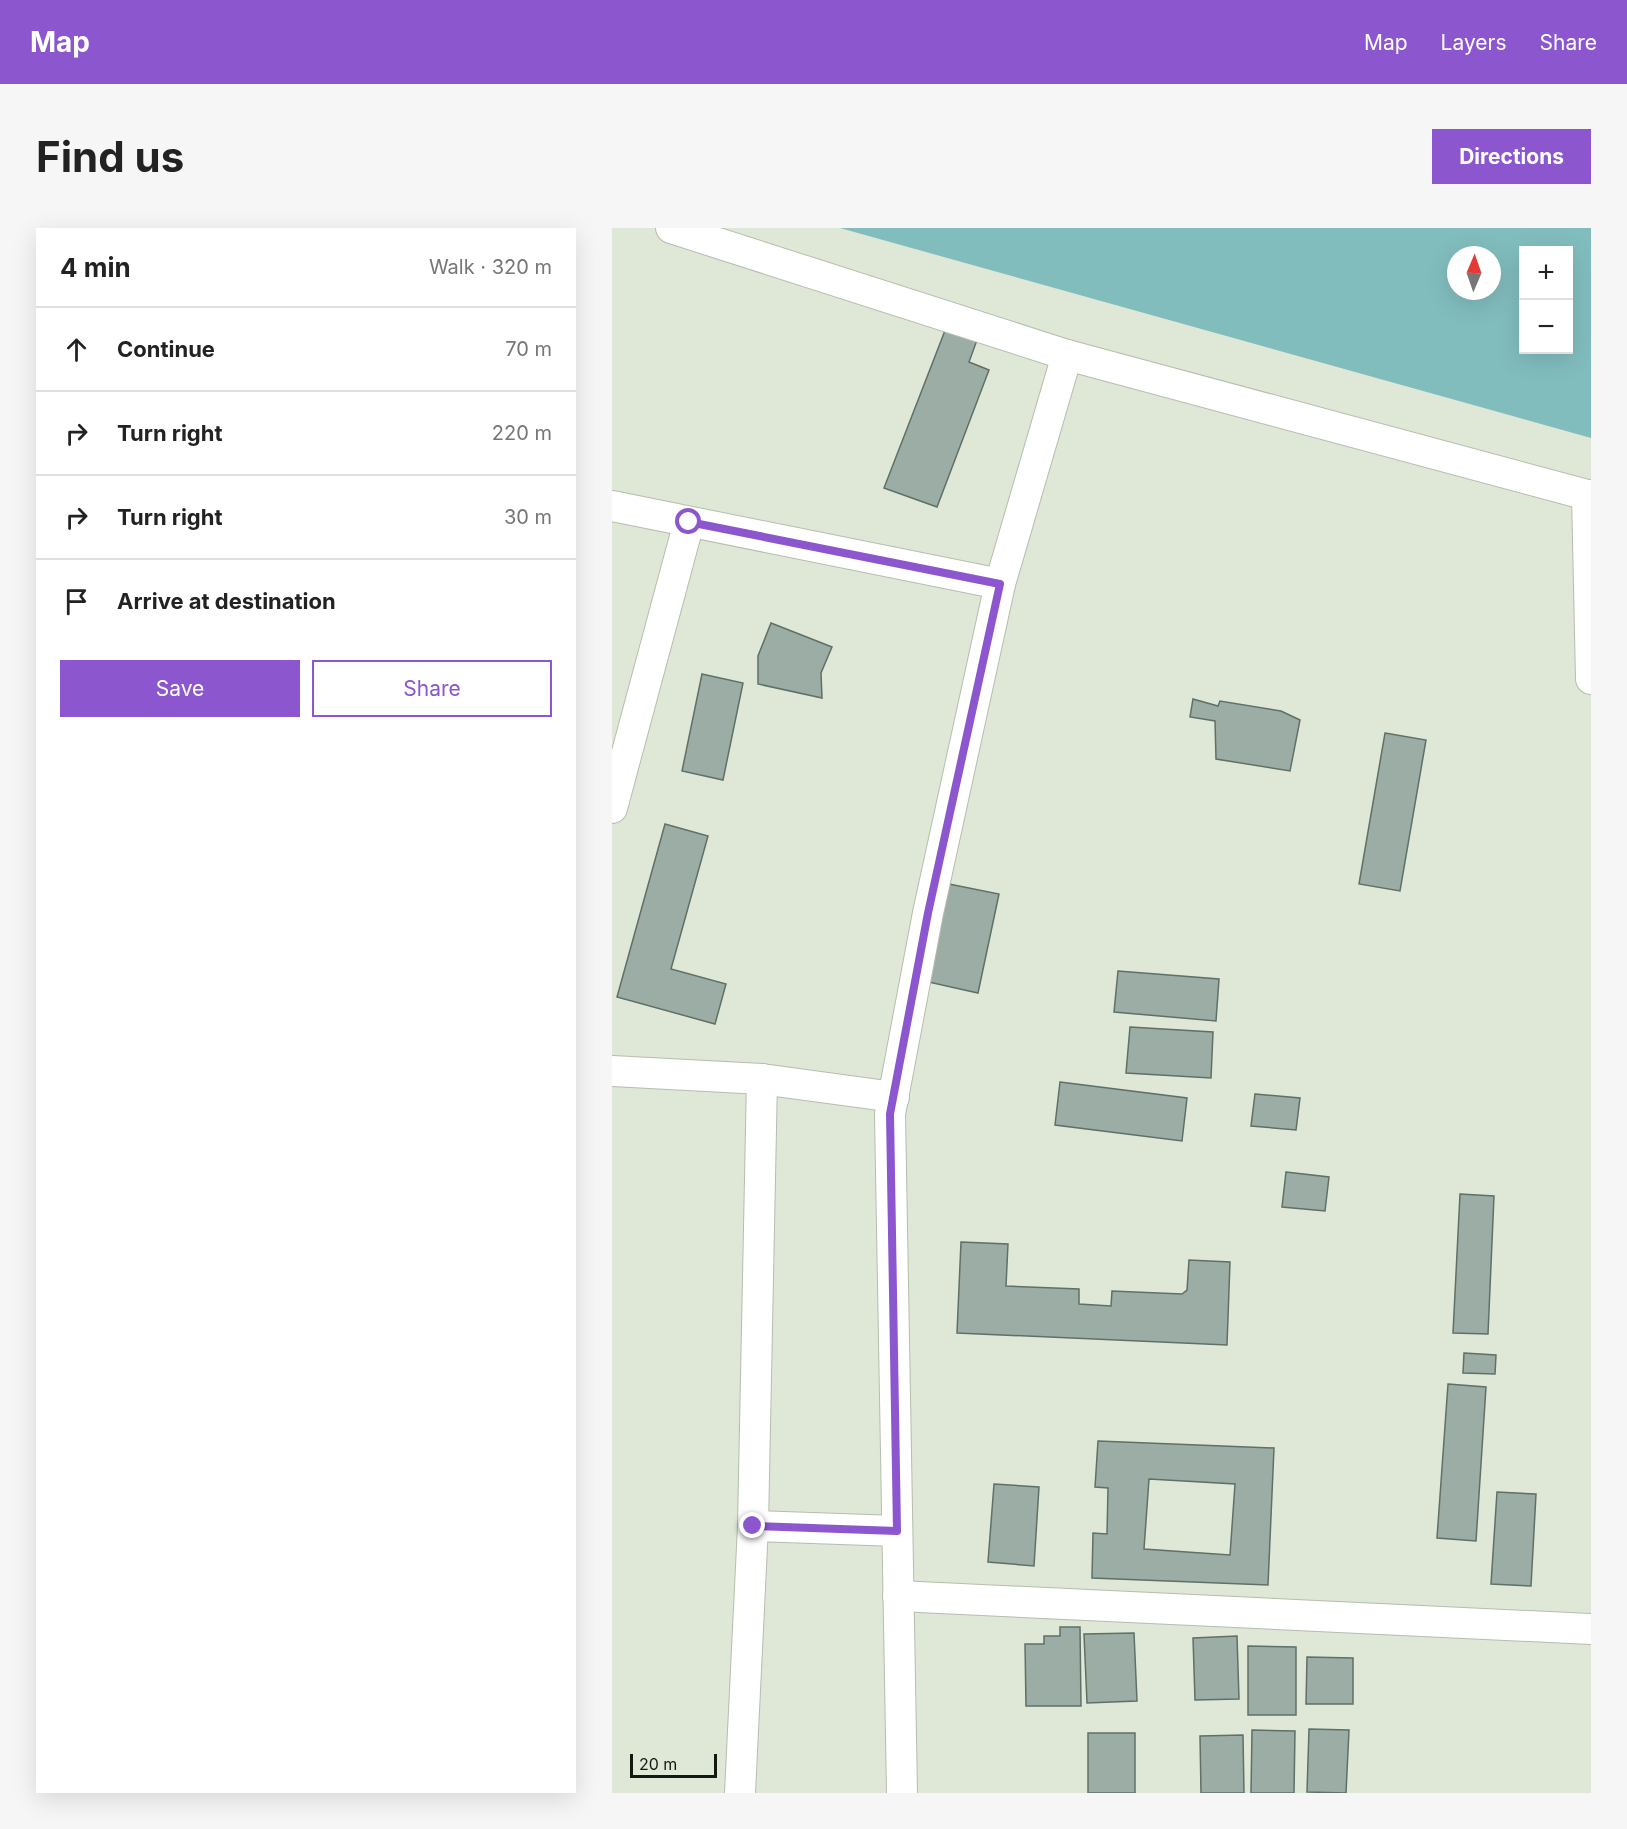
<!DOCTYPE html>
<meta charset="utf-8">
<style>
:root{--surface:#fff;--page:#f6f6f6;--text:#222;--muted:#767676;--line:#e0e0e0;--accent:#8b56ce}
body{margin:0;font-family:Inter,sans-serif;background:var(--page);color:var(--text)}
.controls{position:absolute;right:18px;top:18px;display:grid;overflow:hidden;border-radius:0px;box-shadow:0 6px 24px #0002}
.controls button{width:54px;height:54px;display:grid;place-items:center;padding:0;border:0;border-bottom:2px solid var(--line);background:var(--surface);color:var(--text);font:30px sans-serif}
.compass{position:absolute;left:835px;top:18px;width:54px;height:54px;border-radius:50%;background:var(--surface);box-shadow:0 6px 24px #0002;rotate:2deg}
.scale{position:absolute;left:18px;bottom:15px;width:87px;box-sizing:border-box;padding-left:6px;border:3px solid #151812;border-top:0;font-size:16px;line-height:21px;white-space:nowrap;color:#151812;-webkit-text-stroke:4px #dfe8d7;paint-order:stroke}
.stop{position:absolute;width:18px;height:18px;margin:-14px;border:4px solid #8b56ce;border-radius:50%;background:#fff}
.stop.end{background:#8b56ce;border-color:#fff;box-shadow:0 2px 6px #0008}
.list{margin:0;padding:0;list-style:none}
h2{display:flex;justify-content:space-between;align-items:center;height:78px;margin:0;padding:0 24px;font-size:26px}
h2 small{font-size:20px;font-weight:400;color:var(--muted)}
.list li{display:grid;grid-template-columns:39px 1fr auto;gap:18px;align-items:center;box-sizing:border-box;height:84px;padding:0 24px;border-top:2px solid var(--line)}
.list b{display:block;font-size:22px;white-space:nowrap}
.list em{font-size:20px;font-style:normal;color:var(--muted)}
.actions{display:flex;gap:12px;padding:18px 24px}
.actions a{flex:1;padding:14px 0;border:2px solid var(--accent);border-radius:0px;text-align:center;font-size:21px;color:var(--accent)}
.actions .main{background:var(--accent);color:#fff}
.icon{flex:none;width:33px;height:33px;fill:none;stroke:currentColor;stroke-width:2;stroke-linecap:round;stroke-linejoin:round}
.map{position:relative;flex:none;width:979px;height:1565px;overflow:hidden;border-radius:0px}
header{display:flex;align-items:center;gap:36px;box-sizing:border-box;height:84px;padding:0 30px;background:var(--accent);color:#fff}
header strong{font-size:28px}
nav{display:flex;gap:33px;margin-inline-start:auto;font-size:21px}
.intro{display:flex;align-items:center;justify-content:space-between;box-sizing:border-box;height:144px;padding:0 36px}
h1{margin:0;font-size:42px}
.button{padding:15px 27px;border-radius:0px;background:var(--accent);color:#fff;font-size:21px;font-weight:700}
main{display:flex;gap:36px;padding:0 36px}
aside{flex:1;background:var(--surface);border-radius:0px;box-shadow:0 6px 24px #0002}
.map>svg:first-child{display:block}
</style>
<header>
<strong>Map</strong>
<nav><a>Map</a><a>Layers</a><a>Share</a></nav>
</header>
<div class="intro"><h1>Find us</h1><a class="button">Directions</a></div>
<main>
<aside>
<h2>4 min<small>Walk · 320 m</small></h2>
<ul class="list">
<li><svg class="icon" aria-label="ahead" viewBox="0 0 24 24"><path d="M12 20V5M6 11l6-6 6 6"/></svg><div><b>Continue</b></div><em>70 m</em></li>
<li><svg class="icon" aria-label="right" viewBox="0 0 24 24"><path d="M7 20v-9h11M14 6l5 5-5 5"/></svg><div><b>Turn right</b></div><em>220 m</em></li>
<li><svg class="icon" aria-label="right" viewBox="0 0 24 24"><path d="M7 20v-9h11M14 6l5 5-5 5"/></svg><div><b>Turn right</b></div><em>30 m</em></li>
<li><svg class="icon" aria-label="arrive" viewBox="0 0 24 24"><path d="M6 21V4h12l-3 4 3 4H6"/></svg><div><b>Arrive at destination</b></div></li>
</ul>
<div class="actions"><a class="main">Save</a><a>Share</a></div>
</aside>
<div class="map">
<svg width="979" height="1565" viewBox="0 0 979 1565">
<rect width="100%" height="100%" fill="#dfe8d7"/>
<path fill="#82bdbe" fill-rule="evenodd" d="M228,0h751v210zM912,22h45v100h-45zM844,27h36v36h-36z"/>
<g fill="#9bada4" stroke="#5f7067" stroke-width="1.5" fill-rule="evenodd">
<polygon points="334,100 365,112 357,134 377,142 325,279 272,260"/>
<polygon points="159,395 220,419 209,445 210,470 146,456 146,428"/>
<polygon points="90,446 131,455 111,552 70,543"/>
<polygon points="581,471 606,478 608,473 669,483 688,492 678,543 604,531 603,493 578,489"/>
<polygon points="773,505 814,512 788,663 747,656"/>
<polygon points="53,596 96,608 59,741 114,756 103,796 5,769"/>
<polygon points="332,655 387,666 366,765 312,753"/>
<polygon points="506,743 607,751 604,793 502,784"/>
<polygon points="518,799 601,804 599,850 514,845"/>
<polygon points="448,854 575,870 570,913 443,897"/>
<polygon points="643,866 688,870 684,902 639,898"/>
<polygon points="674,944 717,949 713,983 670,979"/>
<polygon points="848,966 882,968 876,1106 841,1105"/>
<polygon points="349,1014 396,1016 394,1058 467,1061 467,1076 499,1078 500,1063 570,1066 575,1062 577,1032 618,1034 615,1117 345,1105"/>
<polygon points="852,1125 884,1127 883,1146 851,1145"/>
<polygon points="836,1156 874,1159 864,1313 825,1310"/>
<path d="M486,1213l176,7 -6,137 -176,-7 1,-45 14,1 1,-46 -13,-1zM537,1251l86,5 -5,71 -86,-6z"/>
<polygon points="382,1256 427,1259 422,1338 376,1334"/>
<polygon points="885,1264 924,1266 919,1358 879,1356"/>
<polygon points="448,1399 468,1399 469,1478 414,1478 413,1416 432,1416 432,1408 448,1408"/>
<polygon points="522,1405 525,1473 475,1475 472,1406"/>
<polygon points="625,1408 627,1471 583,1472 581,1410"/>
<polygon points="636,1418 684,1419 684,1487 636,1487"/>
<polygon points="695,1429 741,1430 741,1476 694,1476"/>
<polygon points="697,1501 737,1502 734,1565 695,1564"/>
<polygon points="640,1502 683,1503 682,1565 639,1565"/>
<rect x="476" y="1505" width="47" height="60"/>
<polygon points="631,1507 632,1565 589,1565 588,1508"/>
</g>
<g fill="none" stroke-linecap="round" stroke-linejoin="round">
<g stroke="#b5bead" stroke-width="32">
<g id="minor">
<polyline points="59,0 455,127 979,268"/>
<polyline points="975,267 979,451"/>
<polyline points="0,278 388,356 316,685 278,886 290,1565"/>
<polyline points="388,356 455,127"/>
<polyline points="0,580 77,294"/>
<polyline points="0,843 150,851 282,869"/>
<polyline points="141,1298 150,851"/>
<polyline points="286,1368 979,1401"/>
<polyline points="128,1565 141,1298 285,1303"/>
</g>
</g>
<use href="#minor" stroke="#fff" stroke-width="30"/>
</g>
<g fill="none" stroke-linecap="round" stroke-linejoin="round">
<polyline stroke="#8b56ce" stroke-width="8" points="77,294 388,356 316,685 278,886 285,1303 141,1298"/>
</g>
</svg>
<div class="controls">
<button>+</button>
<button>−</button>
</div>
<svg class="compass" viewBox="-18 -18 36 36"><path d="M0-13l5 13h-10z" fill="#e53935"/><path d="M0 13l5-13h-10z" fill="#767676"/></svg>
<div class="scale">20 m</div>
<div class="stop" style="left:77px;top:294px"></div>
<div class="stop end" style="left:141px;top:1298px"></div>
</div>
</main>
